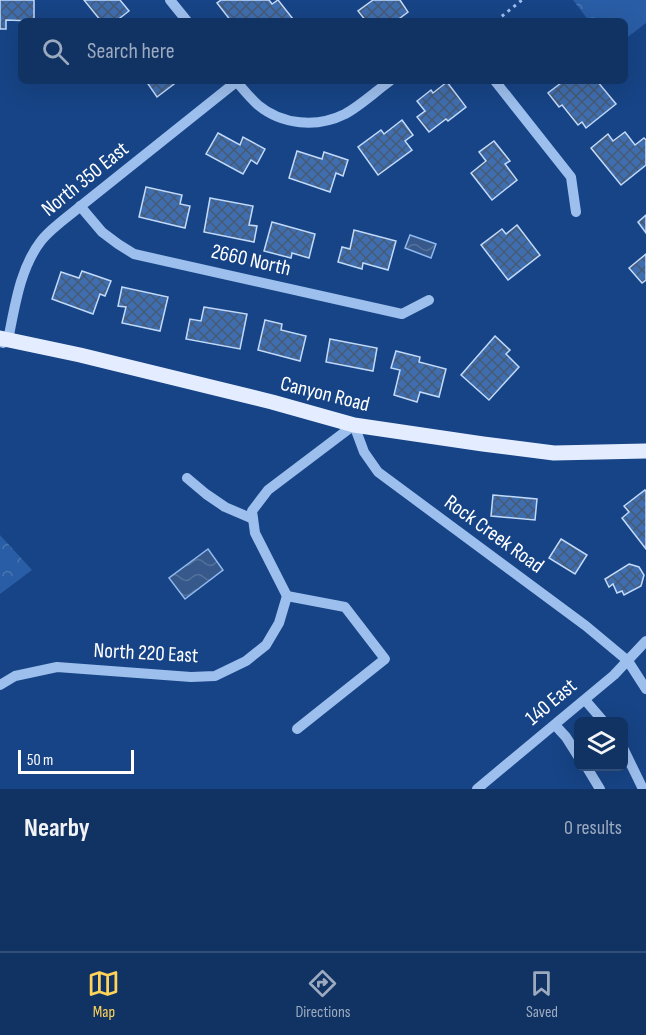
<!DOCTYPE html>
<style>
:root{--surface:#113364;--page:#1a3b6a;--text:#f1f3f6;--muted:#9caabf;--line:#304e78;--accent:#ffd459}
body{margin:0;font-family:"Sofia Sans Condensed",sans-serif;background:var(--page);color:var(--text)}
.controls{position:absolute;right:18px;bottom:18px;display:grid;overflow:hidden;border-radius:9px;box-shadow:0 6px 24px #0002}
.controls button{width:54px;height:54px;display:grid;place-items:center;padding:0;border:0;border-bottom:2px solid var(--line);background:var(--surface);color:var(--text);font:30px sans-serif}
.scale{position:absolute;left:18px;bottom:15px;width:116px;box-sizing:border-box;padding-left:6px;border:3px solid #fff;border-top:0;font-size:16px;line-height:21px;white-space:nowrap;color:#fff;-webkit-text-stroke:4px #174486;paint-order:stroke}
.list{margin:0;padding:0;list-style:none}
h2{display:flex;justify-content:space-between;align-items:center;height:78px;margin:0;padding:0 24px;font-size:26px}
h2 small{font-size:20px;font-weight:400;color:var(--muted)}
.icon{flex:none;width:33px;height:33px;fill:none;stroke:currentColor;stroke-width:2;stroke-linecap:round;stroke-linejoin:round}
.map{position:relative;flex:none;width:646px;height:789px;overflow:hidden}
.search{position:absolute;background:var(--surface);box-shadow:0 6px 24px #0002;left:18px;right:18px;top:18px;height:66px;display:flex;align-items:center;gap:15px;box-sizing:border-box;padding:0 21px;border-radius:9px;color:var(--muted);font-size:22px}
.sheet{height:162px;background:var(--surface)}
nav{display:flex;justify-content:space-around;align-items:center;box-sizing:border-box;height:84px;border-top:2px solid var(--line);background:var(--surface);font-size:16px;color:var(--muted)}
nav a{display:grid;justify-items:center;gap:3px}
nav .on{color:var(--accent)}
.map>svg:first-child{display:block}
</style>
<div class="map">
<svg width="646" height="789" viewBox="0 0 646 789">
<defs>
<pattern id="park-crowns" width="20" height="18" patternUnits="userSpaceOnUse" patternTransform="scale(1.5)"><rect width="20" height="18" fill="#295da5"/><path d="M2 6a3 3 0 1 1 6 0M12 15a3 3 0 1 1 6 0" fill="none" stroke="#4975b2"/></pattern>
<pattern id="water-waves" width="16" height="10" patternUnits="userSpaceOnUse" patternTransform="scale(1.5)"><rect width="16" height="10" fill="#36588a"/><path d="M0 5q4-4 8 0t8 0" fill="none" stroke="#54719c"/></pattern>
<pattern id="building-cross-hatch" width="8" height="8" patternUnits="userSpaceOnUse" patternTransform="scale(1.5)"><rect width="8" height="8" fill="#3f6eb0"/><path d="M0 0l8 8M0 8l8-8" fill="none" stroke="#475a74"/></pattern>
</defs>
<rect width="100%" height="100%" fill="#174486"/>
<g fill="url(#park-crowns)">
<polygon points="573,0 646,0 646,23 625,39 625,21 589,21"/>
<polygon points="0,535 32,570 0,594"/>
</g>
<polygon fill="#295da5" points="583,0 646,0 646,14 625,31 625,21 598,21"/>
<g fill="url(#water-waves)" stroke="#8fb9f0" stroke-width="1.5">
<polygon points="410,235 436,244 431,258 405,248"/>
<polygon points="208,549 223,570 185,599 169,578"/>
</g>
<g fill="url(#building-cross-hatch)" stroke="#c2dafa" stroke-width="1.5">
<polygon points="0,0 34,0 34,21 6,20 6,29 0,29"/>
<polygon points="84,0 120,0 129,11 116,21 101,21"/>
<polygon points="221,0 269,0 272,4 278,0 293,19 289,21 231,21 217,3"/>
<polygon points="373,0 400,0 408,12 396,21 366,21 358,11"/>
<polygon points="146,81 178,81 157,97"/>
<polygon points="559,81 597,81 616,104 586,128 582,122 578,125 562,105 559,107 548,93 561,83"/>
<polygon points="447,82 466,107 448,121 446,119 429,132 417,117 425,111 417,101 431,90 433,93"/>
<polygon points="402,120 413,135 405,141 412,150 378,175 358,147 381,130 384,134"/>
<polygon points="625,132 635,145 644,138 646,140 646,165 621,185 591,148 608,134 613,141"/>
<polygon points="218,133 240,145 243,137 265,149 257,164 251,160 243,174 206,154"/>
<polygon points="494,141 510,161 505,164 517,180 492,200 471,173 486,161 479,152"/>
<polygon points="297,151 322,159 324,152 348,160 343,176 336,173 330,192 289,178"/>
<polygon points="146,187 182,195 180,204 190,206 185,228 139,217"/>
<polygon points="210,198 253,206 249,225 257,226 254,242 204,232"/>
<polygon points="646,215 646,233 638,222"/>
<polygon points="272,222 315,234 309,258 292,253 291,258 264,251"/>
<polygon points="517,225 540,255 508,280 481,245 502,229 506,234"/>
<polygon points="354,230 396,241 388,270 363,263 362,269 338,262 342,247 350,249"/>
<polygon points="646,254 646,280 642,283 629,268"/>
<polygon points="82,271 111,281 105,296 100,294 93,314 52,299 61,272 79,278"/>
<polygon points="122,287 168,297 160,331 122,323 126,307 118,306"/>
<polygon points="204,307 247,314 240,349 186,339 190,319 201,321"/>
<polygon points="265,320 282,324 281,330 306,336 300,361 258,350"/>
<polygon points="495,336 510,350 506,354 519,367 489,400 461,375"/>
<polygon points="330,339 377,348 373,371 326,362"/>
<polygon points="396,351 420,357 419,362 446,369 439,397 420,392 417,402 394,395 400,370 391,368"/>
<polygon points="645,490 646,492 646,549 622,518 629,512 624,506"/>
<polygon points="493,495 537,499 535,520 491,516"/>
<polygon points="561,539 587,555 575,574 549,558"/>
<polygon points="629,564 639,567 644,575 641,586 624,595 622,591 617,593 613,584 609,587 605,579"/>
</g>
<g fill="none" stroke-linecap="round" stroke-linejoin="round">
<polyline stroke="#9dbfed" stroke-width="3" stroke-dasharray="3 4.5" stroke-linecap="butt" points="496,21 522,0"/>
<g stroke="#9dbfed" stroke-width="10">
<polyline points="170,0 187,21"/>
<path d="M236,81c7,8 14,17 22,24 24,20 59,23 87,9 15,-8 31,-23 45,-33"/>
<polyline points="495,81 571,177 576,212"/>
<polyline points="80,206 102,232 118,244 134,254 402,314 429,300"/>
<path d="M3,343l5,-3c7,-34 12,-72 33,-99 6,-8 14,-14 21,-20l174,-139"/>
<polyline points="187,478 206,494 225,507 253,519"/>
<polyline points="287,596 255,533 252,511 268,490 354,425 364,452 378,472 586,626 628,661 646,689"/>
<polyline points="287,596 345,607 385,659 297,729"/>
<polyline points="0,685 15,676 57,667 191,677 215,676 246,661 266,645 279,623 287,596"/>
<polyline points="585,700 604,722"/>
<polyline points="555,725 566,737 578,756"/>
<polyline points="624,750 643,789"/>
<polyline points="586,766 600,789"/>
<polyline points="477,789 614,675 646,641"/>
</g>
<polyline stroke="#e3edff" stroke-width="15" points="0,338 80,355 272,402 354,425 483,444 554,453 646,451"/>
</g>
<g text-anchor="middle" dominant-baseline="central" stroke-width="4.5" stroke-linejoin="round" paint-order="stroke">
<g font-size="21" fill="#fff" stroke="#174486">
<text transform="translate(85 179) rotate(-39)">North 350 East</text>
<text transform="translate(251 260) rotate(13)">2660 North</text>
<text transform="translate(325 394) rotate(14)">Canyon Road</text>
<text transform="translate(494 534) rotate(36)">Rock Creek Road</text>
<text transform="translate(146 653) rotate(3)">North 220 East</text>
<text transform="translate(551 702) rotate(-40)">140 East</text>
</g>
</g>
</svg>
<div class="controls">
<button><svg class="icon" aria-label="layers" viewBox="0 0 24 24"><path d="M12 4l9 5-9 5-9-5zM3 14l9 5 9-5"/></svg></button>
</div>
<div class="scale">50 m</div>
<div class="search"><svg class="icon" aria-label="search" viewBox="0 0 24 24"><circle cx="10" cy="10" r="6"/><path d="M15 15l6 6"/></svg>Search here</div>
</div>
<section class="sheet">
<h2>Nearby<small>0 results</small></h2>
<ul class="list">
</ul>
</section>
<nav>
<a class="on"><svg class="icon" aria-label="map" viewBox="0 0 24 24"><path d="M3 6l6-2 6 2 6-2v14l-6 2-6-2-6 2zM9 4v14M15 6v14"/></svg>Map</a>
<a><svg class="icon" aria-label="directions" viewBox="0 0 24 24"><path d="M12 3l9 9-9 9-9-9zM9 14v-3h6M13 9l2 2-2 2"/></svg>Directions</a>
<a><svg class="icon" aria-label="saved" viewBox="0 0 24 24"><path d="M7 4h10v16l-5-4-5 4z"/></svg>Saved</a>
</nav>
